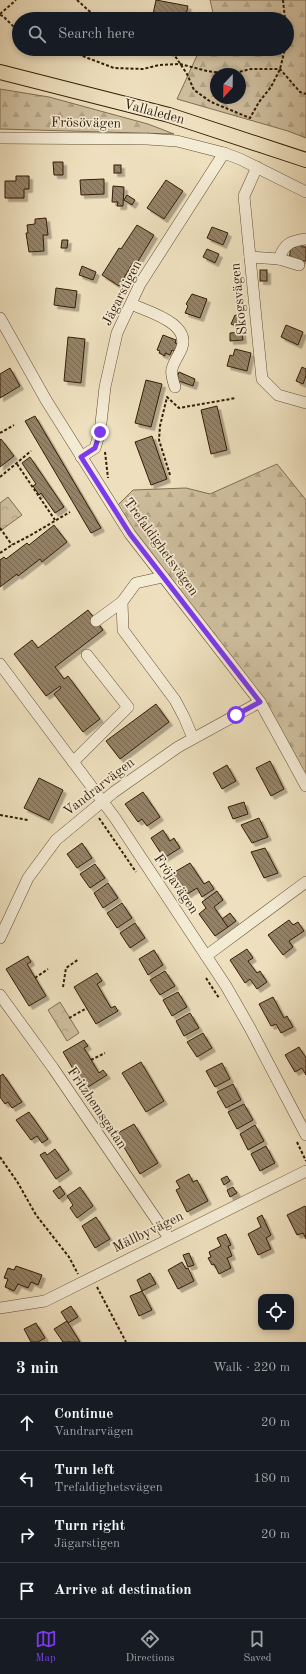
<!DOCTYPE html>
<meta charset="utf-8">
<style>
:root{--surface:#171b24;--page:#242831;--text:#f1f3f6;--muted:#9ea1a6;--line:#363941;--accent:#7c3aed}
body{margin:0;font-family:"Old Standard TT",serif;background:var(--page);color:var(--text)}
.controls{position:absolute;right:12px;bottom:12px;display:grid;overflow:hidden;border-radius:8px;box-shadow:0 2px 6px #0003}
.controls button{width:36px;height:36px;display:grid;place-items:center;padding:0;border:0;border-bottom:1px solid var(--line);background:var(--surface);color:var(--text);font:20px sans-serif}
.compass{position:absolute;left:210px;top:68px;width:36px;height:36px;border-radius:50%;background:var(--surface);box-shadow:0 2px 6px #0003;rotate:202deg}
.stop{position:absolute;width:12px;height:12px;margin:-9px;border:3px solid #7c3aed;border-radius:50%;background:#fff}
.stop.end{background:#7c3aed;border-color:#fff;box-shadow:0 1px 4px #0008}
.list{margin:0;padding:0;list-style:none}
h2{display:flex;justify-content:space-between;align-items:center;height:52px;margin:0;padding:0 16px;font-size:17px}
h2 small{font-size:13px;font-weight:400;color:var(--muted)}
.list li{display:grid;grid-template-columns:26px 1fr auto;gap:12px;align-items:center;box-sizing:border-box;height:56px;padding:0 16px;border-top:1px solid var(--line)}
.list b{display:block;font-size:15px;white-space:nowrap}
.list p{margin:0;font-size:13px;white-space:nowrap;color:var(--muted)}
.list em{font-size:13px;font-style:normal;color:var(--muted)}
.icon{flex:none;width:22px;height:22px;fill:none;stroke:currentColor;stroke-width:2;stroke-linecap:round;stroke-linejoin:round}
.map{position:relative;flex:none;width:306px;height:1342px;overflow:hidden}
.search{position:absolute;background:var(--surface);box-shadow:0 2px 6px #0003;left:12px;right:12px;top:12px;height:44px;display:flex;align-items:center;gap:10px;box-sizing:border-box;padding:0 14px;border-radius:22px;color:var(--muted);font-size:15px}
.sheet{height:276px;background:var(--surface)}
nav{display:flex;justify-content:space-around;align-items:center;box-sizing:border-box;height:56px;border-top:1px solid var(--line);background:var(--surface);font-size:11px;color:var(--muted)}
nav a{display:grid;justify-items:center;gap:2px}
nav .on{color:var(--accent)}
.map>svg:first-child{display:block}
</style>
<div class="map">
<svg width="306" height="1342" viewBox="0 0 306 1342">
<defs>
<pattern id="forest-firs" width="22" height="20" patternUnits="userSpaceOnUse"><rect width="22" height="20" fill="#cfbf9f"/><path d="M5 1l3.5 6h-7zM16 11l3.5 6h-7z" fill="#b2a487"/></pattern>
<pattern id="park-crowns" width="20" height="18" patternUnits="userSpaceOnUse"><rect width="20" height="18" fill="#cfbf9f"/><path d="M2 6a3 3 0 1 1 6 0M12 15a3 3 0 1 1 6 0" fill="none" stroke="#b2a487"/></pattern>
<pattern id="building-back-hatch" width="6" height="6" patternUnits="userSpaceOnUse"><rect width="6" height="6" fill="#958266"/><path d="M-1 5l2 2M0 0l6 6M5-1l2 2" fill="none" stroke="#7a6a52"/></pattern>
<filter id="shadow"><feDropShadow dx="3.5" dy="3.5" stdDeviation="0" flood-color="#0004"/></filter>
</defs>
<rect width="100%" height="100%" fill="#eee0be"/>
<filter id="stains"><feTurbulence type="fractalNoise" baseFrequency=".005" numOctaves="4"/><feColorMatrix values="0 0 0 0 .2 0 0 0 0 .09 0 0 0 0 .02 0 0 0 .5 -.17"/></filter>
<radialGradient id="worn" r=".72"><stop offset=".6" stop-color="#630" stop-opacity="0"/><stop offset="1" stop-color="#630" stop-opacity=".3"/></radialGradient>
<g fill="url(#forest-firs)" stroke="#826e52" fill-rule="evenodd">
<path d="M210,0h96v138l-18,-7 -111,-32 23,-50h87v-30h-76l2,-6zM216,74h24v24h-24z"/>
<polygon points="0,89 49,97 148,124 174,134 0,129"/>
<polygon points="277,464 306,500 306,781 271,714 147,552 117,506 133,490 186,488 210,494"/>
</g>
<g fill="url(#park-crowns)" stroke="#826e52">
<polygon points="8,497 22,515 0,531 0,503"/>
<polygon points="60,1002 79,1033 67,1041 48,1010"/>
</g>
<g fill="url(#building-back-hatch)" stroke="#351d06" filter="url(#shadow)">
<polygon points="156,0 188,6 185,19 152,19"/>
<polygon points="53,162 63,162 63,175 54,175"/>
<rect x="114" y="165" width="7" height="8"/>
<polygon points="16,176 29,176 29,189 24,189 24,198 5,198 5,181 16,181"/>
<polygon points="104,179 104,194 81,195 80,180"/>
<polygon points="166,180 183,191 164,219 147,208"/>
<polygon points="113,186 124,187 123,206 117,206 118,202 112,202"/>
<polygon points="127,195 135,200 132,205 124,200"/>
<polygon points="46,218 48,235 43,235 44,251 29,252 26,233 28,233 27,225 35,224 35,219"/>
<polygon points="137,225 154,235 137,263 134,261 119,286 102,275 119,248 121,249"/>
<polygon points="212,227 228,233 223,245 207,238"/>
<polygon points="62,240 68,240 67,248 61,248"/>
<polygon points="296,241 302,242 302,247 306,247 306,261 289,260 291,246 296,247"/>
<polygon points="207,249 219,254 215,263 203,257"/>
<polygon points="82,266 96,272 93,280 79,275"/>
<rect x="260" y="270" width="7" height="11"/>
<polygon points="56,288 77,291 75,308 54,305"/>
<polygon points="192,294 207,299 200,318 185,313 188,306 186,304"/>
<polygon points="235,315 242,317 238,327 231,324"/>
<polygon points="286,325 303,332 298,345 281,337"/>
<polygon points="242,332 243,340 230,341 230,333"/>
<polygon points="163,335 176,340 175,343 178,344 175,351 172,350 170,355 165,353 165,356 159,353 160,351 157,350"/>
<polygon points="68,337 85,339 81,383 64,381"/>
<polygon points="235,349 251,353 247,371 227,366 230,355 233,356"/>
<polygon points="302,367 306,369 306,376 303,384 296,381"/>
<polygon points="10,368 20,386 0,398 0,374"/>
<polygon points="179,372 195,379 193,386 176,380"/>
<polygon points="146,380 162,384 151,427 135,423"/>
<polygon points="217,406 227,450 211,454 201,410"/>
<polygon points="35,416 101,528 91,533 25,421"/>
<polygon points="152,436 167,479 151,485 135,442"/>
<polygon points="1,439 14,456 0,467 0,440"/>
<polygon points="30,457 64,507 55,513 41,493 39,495 33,486 36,484 22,463"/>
<polygon points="54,525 67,542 42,562 40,559 18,576 17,574 0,587 0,560 4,557 6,559 27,543 29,545"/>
<polygon points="88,610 103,630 55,667 64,679 68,676 100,719 83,732 54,694 61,688 60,686 46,696 14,654 32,640 38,648"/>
<polygon points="156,704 169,722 120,759 106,741"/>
<polygon points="270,761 284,789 271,796 256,768"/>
<polygon points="227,765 236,781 222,789 213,773"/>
<polygon points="39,778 63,790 49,820 24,808"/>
<polygon points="143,792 160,817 147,826 142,819 138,822 125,804"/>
<polygon points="244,802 248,814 233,819 228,807"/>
<polygon points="259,818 268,837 252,843 241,825"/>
<polygon points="163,830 170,841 174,838 180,848 164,858 151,838"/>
<polygon points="82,843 92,858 77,868 67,854"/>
<polygon points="265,848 278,873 264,878 251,852"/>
<polygon points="190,863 204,884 209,881 214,889 202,897 197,888 186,895 173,873"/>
<polygon points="95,864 105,878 90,888 80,874"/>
<polygon points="108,883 118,898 103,908 94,893"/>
<polygon points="217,891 223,900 214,907 228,927 215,936 199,914 206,908 202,902"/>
<polygon points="122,903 132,918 117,928 107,913"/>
<polygon points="230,913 236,921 228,927 222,919"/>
<polygon points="289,920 293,925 298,922 304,931 289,941 293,947 283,955 268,935"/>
<polygon points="135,923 145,938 130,948 120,933"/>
<polygon points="247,949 253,958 248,961 257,973 260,971 267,982 257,989 250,979 245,983 230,960"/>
<polygon points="154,950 163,965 148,975 139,959"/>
<polygon points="28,956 31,962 27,964 46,996 29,1006 6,969"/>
<polygon points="165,971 175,986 160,995 150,980"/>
<polygon points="97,973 102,981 97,984 111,1008 115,1006 118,1011 96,1024 74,987"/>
<polygon points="178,992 187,1007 172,1016 163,1000"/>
<polygon points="273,997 284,1018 287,1016 293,1027 281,1033 276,1024 271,1026 259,1004"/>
<polygon points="190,1013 199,1028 184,1036 176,1021"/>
<polygon points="203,1033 212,1048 197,1057 187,1042"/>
<polygon points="84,1040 88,1046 84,1048 99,1073 103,1070 107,1075 85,1089 63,1052"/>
<polygon points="299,1047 306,1058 306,1075 302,1068 295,1072 285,1055"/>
<polygon points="141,1062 164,1101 146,1112 122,1073"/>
<polygon points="222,1063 230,1079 215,1087 206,1071"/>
<polygon points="3,1074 22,1102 12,1108 8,1102 5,1104 0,1097 0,1076"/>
<polygon points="233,1084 241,1100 226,1108 217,1092"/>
<polygon points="244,1104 253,1120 237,1129 228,1112"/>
<polygon points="29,1112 48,1139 42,1143 37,1136 31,1140 16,1120"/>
<polygon points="134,1124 158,1163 140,1174 116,1134"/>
<polygon points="255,1125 264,1141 248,1150 240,1134"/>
<polygon points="266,1146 275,1163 260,1171 251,1154"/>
<polygon points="55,1149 69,1170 56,1179 40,1155 45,1152 47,1155"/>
<polygon points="189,1174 193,1182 197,1180 208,1201 187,1212 176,1190 180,1188 176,1181"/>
<polygon points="227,1176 230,1181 224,1185 221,1179"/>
<polygon points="60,1186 65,1194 59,1199 53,1191"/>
<polygon points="80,1187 93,1206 77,1218 70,1208 73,1205 67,1196"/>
<polygon points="233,1187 237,1193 230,1197 227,1190"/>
<polygon points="305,1206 306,1208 306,1239 303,1233 297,1235 287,1215"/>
<polygon points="262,1215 271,1235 266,1238 271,1249 258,1255 248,1234 261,1227 257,1218"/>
<polygon points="96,1217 110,1239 95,1248 82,1226"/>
<polygon points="226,1234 231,1245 228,1246 232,1256 227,1258 231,1268 219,1274 214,1264 212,1265 208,1258 211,1257 209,1252 221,1246 217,1238"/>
<polygon points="189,1253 194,1265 188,1267 183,1255"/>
<polygon points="182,1262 186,1269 188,1268 194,1281 178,1289 168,1270"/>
<polygon points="16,1266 42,1275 38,1285 31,1282 28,1288 18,1284 14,1291 5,1287 8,1279 4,1278 8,1268 14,1270"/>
<polygon points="150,1273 156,1284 142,1291 137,1280"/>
<polygon points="142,1291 152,1310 139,1316 130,1296"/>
<polygon points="71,1306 78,1317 68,1323 61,1312"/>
<polygon points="67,1321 80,1342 63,1342 54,1329"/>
<polygon points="36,1323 45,1338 38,1342 31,1342 24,1329"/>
</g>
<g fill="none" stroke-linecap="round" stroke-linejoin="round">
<g stroke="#634e34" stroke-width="12">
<g id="minor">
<polyline points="0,138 147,139 177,141 224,153 240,159 306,192"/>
<polyline points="257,167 244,196 262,379 278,395 306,403"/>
<path d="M250,257l29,2c5,-15 11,-18 27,-20"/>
<polyline points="279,259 299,265"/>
<path d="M131,304c18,8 64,20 49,48 -9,17 -11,17 -5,35"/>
<polyline points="0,318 46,400 130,534 260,702 306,786"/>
<polyline points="81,457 95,448 100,432 105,387 117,333 140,284 224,153"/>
<polyline points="163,577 136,583 122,602 123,630 175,700 184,717 193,738"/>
<polyline points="96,621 122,602"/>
<polyline points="0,664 115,818 226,986 250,1028 306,1135"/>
<polyline points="73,762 128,707 87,655"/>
<polyline points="0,938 28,878 56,840 114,792 178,747 260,702"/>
<polyline points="206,956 306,882"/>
<polyline points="0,995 53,1068 169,1238"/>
<polyline points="0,1308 45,1301 306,1171"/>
</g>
</g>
<g stroke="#351d06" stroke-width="16">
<polyline id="major" points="0,72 169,115 306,160"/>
</g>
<g stroke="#351d06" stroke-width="2" stroke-dasharray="3 2" stroke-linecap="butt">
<polyline points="77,0 98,19"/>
<polyline points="283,0 285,19"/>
<polyline points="0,14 16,0"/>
<polyline points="0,15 3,16 19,32"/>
<polyline points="64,49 114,68 143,69 159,65 180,64 207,71 229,74"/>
<polyline points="157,49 175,56 187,74 194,90 211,102 250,118 259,102 271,87 280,69 285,49"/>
<polyline points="230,74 251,69 280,69 300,92 306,94"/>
<polyline points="0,433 14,425"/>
<polyline points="105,452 108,478"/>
<polyline points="17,464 55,520"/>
<polyline points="170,475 159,440 160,426 167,397 179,408 236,398"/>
<polyline points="0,477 31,451"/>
<polyline points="0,528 12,545"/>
<polyline points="0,553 12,545 31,535 70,512"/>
<polyline points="0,815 28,820"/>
<polyline points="99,818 136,872"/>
<polyline points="35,978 48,969"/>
<polyline points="206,978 219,998"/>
<polyline points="63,987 66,968 79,959"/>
<polyline points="69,1018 87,1008"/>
<polyline points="91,1060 105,1053"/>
<polyline points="297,1142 306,1161"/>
<polyline points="0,1157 18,1183 36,1215 69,1257 78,1274"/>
<polyline points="97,1287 126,1342"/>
</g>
<use href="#minor" stroke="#f4ebd5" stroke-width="11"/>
<use href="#major" stroke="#eee0be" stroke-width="14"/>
</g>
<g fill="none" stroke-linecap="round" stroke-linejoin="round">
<polyline stroke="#7c3aed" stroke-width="5" points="100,432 95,448 81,457 130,534 260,702 236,715"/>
</g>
<g text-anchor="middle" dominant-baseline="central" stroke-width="3.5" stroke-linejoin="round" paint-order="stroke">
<g font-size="14" fill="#351d06" stroke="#f4ebd5">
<text transform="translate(154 112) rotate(15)">Vallaleden</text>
<text transform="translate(86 123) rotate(1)">Frösövägen</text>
<text transform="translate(122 293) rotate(-63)">Jägarstigen</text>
<text transform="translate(239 299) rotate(-96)">Skogsvägen</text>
<text transform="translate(161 547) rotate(54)">Trefaldighetsvägen</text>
<text transform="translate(99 787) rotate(-38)">Vandrarvägen</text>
<text transform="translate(176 884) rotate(56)">Fröjavägen</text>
<text transform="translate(97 1108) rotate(56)">Fritzhemsgatan</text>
<text transform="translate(148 1232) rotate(-26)">Mällbyvägen</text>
</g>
</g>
<rect width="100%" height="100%" filter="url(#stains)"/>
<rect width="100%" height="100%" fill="url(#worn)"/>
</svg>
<div class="controls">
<button><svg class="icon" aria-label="locate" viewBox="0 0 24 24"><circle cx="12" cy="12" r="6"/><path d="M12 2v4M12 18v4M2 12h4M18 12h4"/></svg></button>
</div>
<svg class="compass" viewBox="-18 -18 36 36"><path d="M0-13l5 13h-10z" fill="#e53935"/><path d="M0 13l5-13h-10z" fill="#9ea1a6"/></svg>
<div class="stop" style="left:236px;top:715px"></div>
<div class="stop end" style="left:100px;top:432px"></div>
<div class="search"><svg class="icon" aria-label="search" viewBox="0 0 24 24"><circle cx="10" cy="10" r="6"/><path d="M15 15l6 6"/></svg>Search here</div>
</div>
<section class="sheet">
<h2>3 min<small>Walk · 220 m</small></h2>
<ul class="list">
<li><svg class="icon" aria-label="ahead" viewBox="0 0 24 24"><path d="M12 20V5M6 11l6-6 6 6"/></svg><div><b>Continue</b><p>Vandrarvägen</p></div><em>20 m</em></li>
<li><svg class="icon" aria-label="left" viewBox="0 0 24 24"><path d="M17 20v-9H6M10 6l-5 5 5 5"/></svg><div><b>Turn left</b><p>Trefaldighetsvägen</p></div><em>180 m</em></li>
<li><svg class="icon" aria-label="right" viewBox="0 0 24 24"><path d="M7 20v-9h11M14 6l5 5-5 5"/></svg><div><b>Turn right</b><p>Jägarstigen</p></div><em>20 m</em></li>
<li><svg class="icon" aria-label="arrive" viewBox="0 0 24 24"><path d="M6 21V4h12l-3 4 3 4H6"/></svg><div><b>Arrive at destination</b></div></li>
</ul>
</section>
<nav>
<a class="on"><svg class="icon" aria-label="map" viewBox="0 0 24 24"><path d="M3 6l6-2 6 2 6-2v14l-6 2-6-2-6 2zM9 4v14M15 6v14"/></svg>Map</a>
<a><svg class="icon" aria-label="directions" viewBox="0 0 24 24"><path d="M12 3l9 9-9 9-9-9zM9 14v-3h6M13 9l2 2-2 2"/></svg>Directions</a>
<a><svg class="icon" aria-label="saved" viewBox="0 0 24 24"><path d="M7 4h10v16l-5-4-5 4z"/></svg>Saved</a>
</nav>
